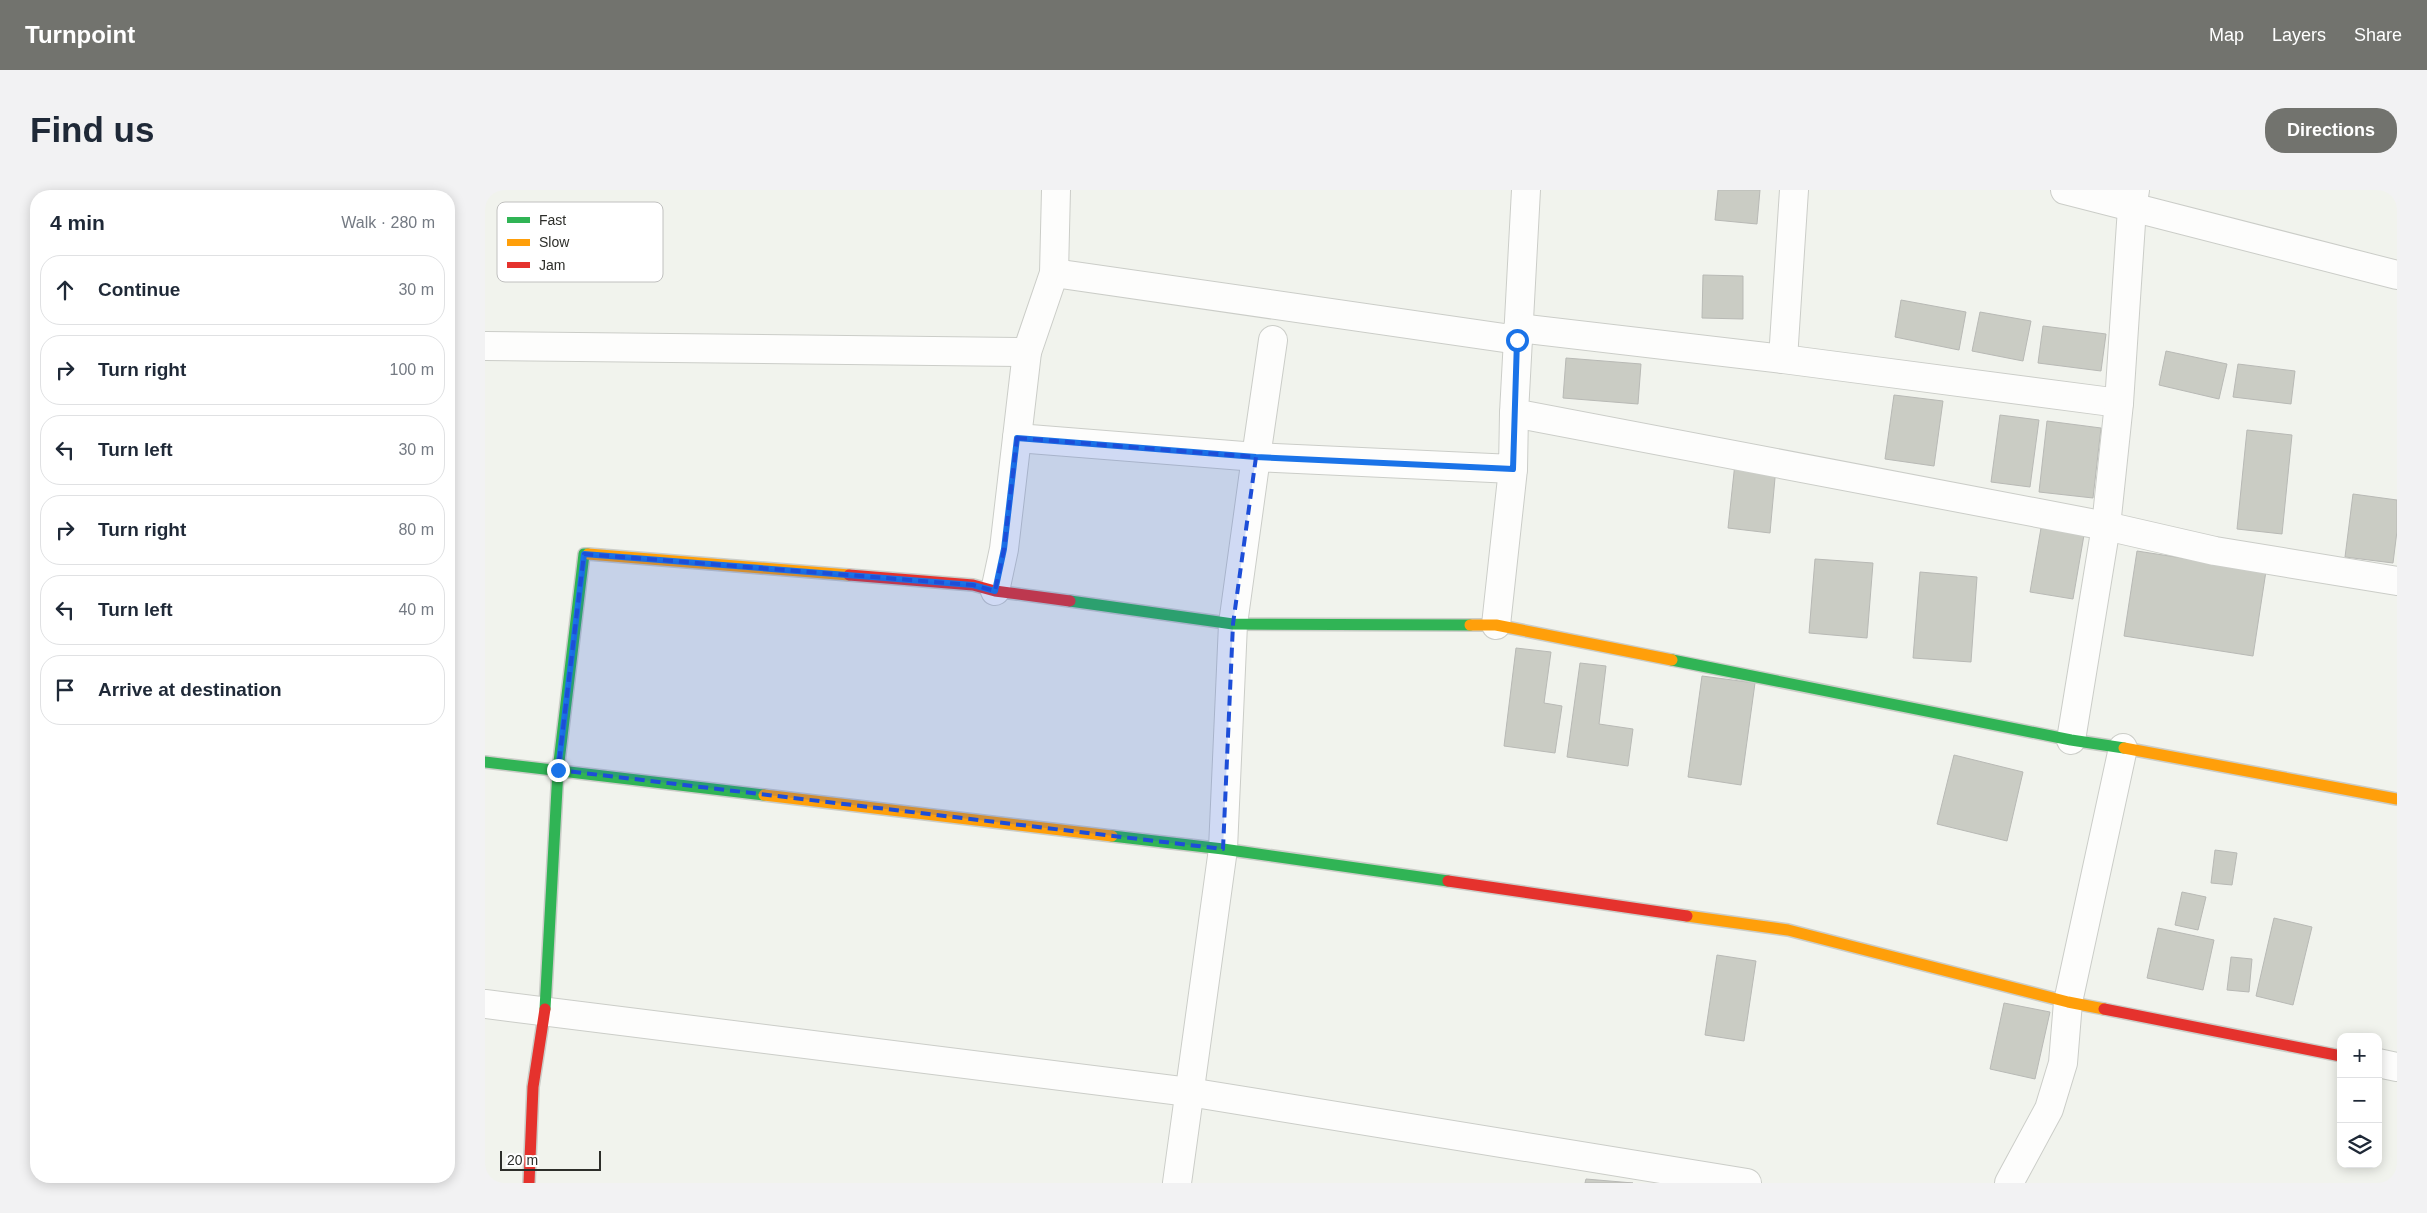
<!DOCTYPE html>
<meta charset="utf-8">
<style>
:root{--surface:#fff;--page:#f2f2f3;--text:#1f2937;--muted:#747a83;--line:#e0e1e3;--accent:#72736e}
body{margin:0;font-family:Helvetica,sans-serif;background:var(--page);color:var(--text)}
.controls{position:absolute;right:15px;bottom:15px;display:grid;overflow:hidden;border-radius:10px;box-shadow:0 2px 12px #0003}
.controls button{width:45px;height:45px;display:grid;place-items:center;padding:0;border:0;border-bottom:1px solid var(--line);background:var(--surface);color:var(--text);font:25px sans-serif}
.scale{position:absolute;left:15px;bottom:12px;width:101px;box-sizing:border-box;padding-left:5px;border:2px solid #2d2e2a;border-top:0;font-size:14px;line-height:18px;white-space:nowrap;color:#2d2e2a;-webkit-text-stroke:4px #fff;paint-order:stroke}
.stop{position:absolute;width:15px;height:15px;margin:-11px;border:4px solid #1a73e8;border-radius:50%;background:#fff}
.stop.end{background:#1a73e8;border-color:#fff;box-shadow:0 1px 5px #0008}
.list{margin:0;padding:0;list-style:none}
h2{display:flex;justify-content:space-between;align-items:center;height:65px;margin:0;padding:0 20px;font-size:21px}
h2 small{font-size:16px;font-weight:400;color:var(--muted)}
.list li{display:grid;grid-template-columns:32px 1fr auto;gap:15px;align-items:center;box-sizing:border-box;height:70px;margin:0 10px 10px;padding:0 10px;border:1px solid var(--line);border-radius:20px}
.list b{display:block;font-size:19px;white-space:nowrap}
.list em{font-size:16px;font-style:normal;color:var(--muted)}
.icon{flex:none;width:28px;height:28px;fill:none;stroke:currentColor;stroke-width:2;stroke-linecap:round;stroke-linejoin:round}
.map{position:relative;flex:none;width:1912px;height:993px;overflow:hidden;border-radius:20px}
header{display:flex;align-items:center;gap:30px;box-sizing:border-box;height:70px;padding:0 25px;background:var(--accent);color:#fff}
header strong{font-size:24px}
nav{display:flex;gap:28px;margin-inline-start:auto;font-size:18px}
.intro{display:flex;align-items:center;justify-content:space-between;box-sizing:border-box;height:120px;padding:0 30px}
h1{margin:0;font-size:35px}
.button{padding:12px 22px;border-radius:20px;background:var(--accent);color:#fff;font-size:18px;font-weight:700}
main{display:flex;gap:30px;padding:0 30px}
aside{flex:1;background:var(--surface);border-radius:20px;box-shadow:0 2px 12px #0003}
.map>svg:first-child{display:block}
</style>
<header>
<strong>Turnpoint</strong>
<nav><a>Map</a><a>Layers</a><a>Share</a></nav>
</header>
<div class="intro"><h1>Find us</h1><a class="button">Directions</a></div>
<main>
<aside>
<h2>4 min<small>Walk · 280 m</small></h2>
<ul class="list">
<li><svg class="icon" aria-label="ahead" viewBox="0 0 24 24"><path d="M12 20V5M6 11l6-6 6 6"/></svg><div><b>Continue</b></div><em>30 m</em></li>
<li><svg class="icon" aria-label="right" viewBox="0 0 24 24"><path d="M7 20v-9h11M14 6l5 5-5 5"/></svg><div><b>Turn right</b></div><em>100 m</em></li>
<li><svg class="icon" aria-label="left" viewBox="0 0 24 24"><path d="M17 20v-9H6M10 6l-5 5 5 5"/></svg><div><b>Turn left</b></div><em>30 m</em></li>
<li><svg class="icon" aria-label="right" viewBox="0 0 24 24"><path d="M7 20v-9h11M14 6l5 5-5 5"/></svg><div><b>Turn right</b></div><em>80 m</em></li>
<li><svg class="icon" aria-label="left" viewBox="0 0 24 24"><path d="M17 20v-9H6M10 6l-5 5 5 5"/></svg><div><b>Turn left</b></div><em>40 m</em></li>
<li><svg class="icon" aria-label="arrive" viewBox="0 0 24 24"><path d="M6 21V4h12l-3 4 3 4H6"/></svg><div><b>Arrive at destination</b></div></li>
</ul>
</aside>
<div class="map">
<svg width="1912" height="993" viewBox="0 0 1912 993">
<rect width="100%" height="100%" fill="#f1f3ed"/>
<g fill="#caccc4" stroke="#b8b9b5">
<polygon points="1233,0 1275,0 1272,34 1230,30"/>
<polygon points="1218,85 1258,86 1258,129 1217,128"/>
<polygon points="1416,110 1481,122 1474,160 1410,147"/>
<polygon points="1495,122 1546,131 1538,171 1487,161"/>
<polygon points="1558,136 1621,144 1616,181 1553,173"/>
<polygon points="1681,161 1742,174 1734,209 1674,195"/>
<polygon points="1081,168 1156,174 1153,214 1078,208"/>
<polygon points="1753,174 1810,181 1806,214 1748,207"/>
<polygon points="1409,205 1458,211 1449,276 1400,269"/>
<polygon points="1515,225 1554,230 1545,297 1506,292"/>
<polygon points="1562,231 1616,238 1608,308 1554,302"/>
<polygon points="1762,240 1807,245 1797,344 1752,339"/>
<polygon points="1250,273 1291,277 1285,343 1243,338"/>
<polygon points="1868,304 1912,310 1912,341 1908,373 1860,367"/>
<polygon points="1556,338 1599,345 1588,409 1545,402"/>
<polygon points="1652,361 1781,381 1768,466 1639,446"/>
<polygon points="1330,369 1388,373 1382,448 1324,443"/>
<polygon points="1435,382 1492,387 1486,472 1428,468"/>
<polygon points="1031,458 1066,462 1059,513 1077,516 1070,563 1019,556"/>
<polygon points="1095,473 1121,476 1114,534 1148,539 1143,576 1082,567"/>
<polygon points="1217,486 1270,493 1256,595 1203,587"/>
<polygon points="1469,565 1538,582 1522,651 1452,634"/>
<polygon points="1730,660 1752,663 1747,695 1726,693"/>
<polygon points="1697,702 1721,707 1713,740 1690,735"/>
<polygon points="1789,728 1827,737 1808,815 1771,806"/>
<polygon points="1673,738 1729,750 1718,800 1662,788"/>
<polygon points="1232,765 1271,771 1259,851 1220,845"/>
<polygon points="1746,767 1767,769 1764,802 1742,800"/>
<polygon points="1519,813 1565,822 1550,889 1505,879"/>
<polygon points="1101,989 1148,993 1100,993"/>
</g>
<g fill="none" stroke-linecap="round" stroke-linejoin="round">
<g stroke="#cbcdc8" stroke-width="30">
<g id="street">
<polyline points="1041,0 1029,223 1621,336 1730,361 1912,391"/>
<polyline points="1580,0 1912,85"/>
<polyline points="569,83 1033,150"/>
<polyline points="1033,138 1298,169 1309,0"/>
<polyline points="0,156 542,162 569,83 571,0"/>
<polyline points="1298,169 1634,213"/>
<polyline points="532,248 771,267 788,150"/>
<polyline points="510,401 519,359 542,162"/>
<polyline points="1011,435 1028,279"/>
<polyline points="1586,550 1621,336 1634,213 1647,18 1650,0"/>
<polyline points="0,814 704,902 1262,993"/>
<polyline points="1893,873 1912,877"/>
<polyline points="692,993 738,659 748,434 771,267 1028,279 1029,223"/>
<polyline points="1524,993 1564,919 1578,873 1583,812 1638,558"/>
</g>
</g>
<g stroke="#cbcdc8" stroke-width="14">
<g id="fast">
<polyline points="585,411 748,434 985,435"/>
<polyline points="1187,470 1586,550 1639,558"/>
<polyline points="0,572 279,605"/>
<polyline points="627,646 738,659 963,691"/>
<polyline points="60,819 73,580 99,364 103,364"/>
</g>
</g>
<g stroke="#cbcdc8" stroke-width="14">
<g id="slow">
<polyline points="103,364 364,385"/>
<polyline points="985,435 1011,435 1187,470"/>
<polyline points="1639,558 1912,609"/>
<polyline points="279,605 627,646"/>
<polyline points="1202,726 1303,740 1583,812 1619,819"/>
</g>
</g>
<g stroke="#cbcdc8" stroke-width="14">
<g id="jam">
<polyline points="364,385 488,395 510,401 585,411"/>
<polyline points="963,691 1202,726"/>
<polyline points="1619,819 1856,866"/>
<polyline points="44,993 48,897 60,819"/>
</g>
</g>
<use href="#street" stroke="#fdfdfc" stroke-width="28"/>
<use href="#fast" stroke="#30b455" stroke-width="11"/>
<use href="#slow" stroke="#ff9f0a" stroke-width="11"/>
<use href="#jam" stroke="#e5322d" stroke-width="11"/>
</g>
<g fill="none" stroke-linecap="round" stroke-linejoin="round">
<polyline stroke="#1a73e8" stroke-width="6" points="73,580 99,364 488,395 510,401 519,359 532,248 771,267 1028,279 1032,150"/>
</g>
<path fill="#1d4ed8" fill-opacity="0.2" stroke="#1d4ed8" stroke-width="4" stroke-dasharray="10 6" stroke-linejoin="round" d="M532,248l239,19 -23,167 -10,225 -665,-79 26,-216 389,31 22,6 9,-42z"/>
<rect x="12" y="12" width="166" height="80" rx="8" fill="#fff" stroke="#c0c0bf" stroke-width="1"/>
<rect x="22" y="27" width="23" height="6" fill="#30b455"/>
<rect x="22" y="49" width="23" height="7" fill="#ff9f0a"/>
<rect x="22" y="72" width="23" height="6" fill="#e5322d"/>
<g font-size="14" fill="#2d2e2a">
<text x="54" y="35">Fast</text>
<text x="54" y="57">Slow</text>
<text x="54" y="80">Jam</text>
</g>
</svg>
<div class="controls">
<button>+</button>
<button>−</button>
<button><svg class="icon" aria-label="layers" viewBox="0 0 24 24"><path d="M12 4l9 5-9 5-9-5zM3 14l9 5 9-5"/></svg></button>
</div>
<div class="scale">20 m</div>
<div class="stop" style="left:1032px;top:150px"></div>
<div class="stop end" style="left:73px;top:580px"></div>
</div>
</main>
